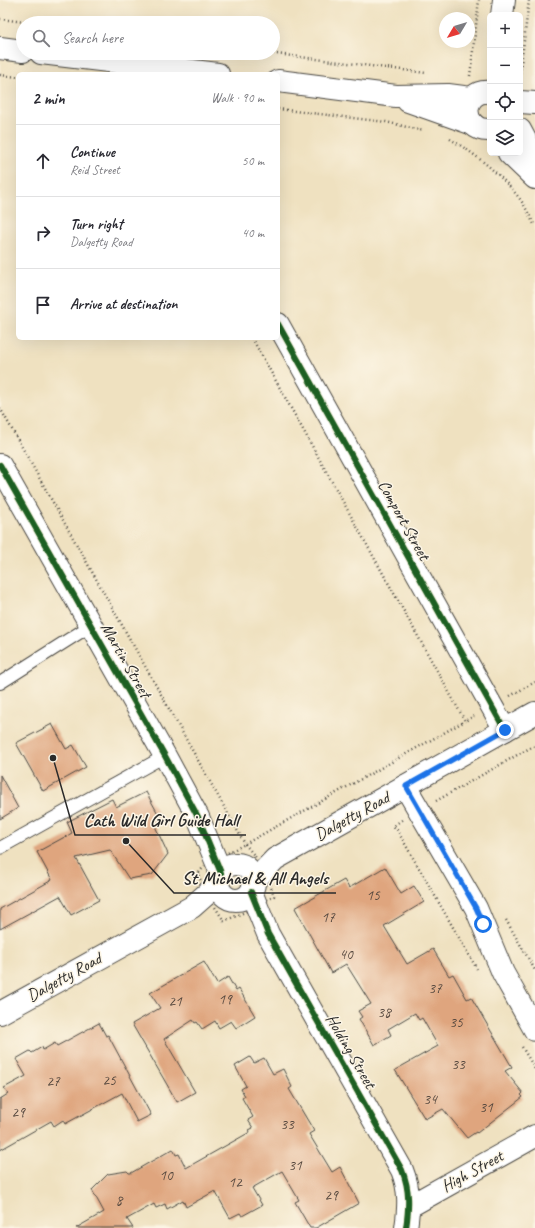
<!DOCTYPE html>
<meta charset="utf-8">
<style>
:root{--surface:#fff;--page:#f2f2f3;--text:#2b2b33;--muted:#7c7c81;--line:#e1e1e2}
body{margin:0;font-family:Caveat,sans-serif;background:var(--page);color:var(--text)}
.controls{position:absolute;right:12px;top:12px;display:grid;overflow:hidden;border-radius:6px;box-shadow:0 4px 16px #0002}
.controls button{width:36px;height:36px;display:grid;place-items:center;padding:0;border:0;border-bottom:1px solid var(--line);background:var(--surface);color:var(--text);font:20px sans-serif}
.compass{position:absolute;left:439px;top:12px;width:36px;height:36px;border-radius:50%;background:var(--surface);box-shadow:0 4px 16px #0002;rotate:232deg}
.stop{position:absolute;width:12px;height:12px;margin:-9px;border:3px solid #1a73e8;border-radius:50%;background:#fff}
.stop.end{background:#1a73e8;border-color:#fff;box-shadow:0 1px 4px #0008}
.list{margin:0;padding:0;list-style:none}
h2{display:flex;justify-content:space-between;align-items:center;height:52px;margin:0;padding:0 16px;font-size:17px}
h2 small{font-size:13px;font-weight:400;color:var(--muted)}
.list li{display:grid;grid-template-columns:26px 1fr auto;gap:12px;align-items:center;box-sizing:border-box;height:72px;padding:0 16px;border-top:1px solid var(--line)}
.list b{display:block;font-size:15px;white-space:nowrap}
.list p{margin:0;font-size:13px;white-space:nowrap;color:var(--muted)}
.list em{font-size:13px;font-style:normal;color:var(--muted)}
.icon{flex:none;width:22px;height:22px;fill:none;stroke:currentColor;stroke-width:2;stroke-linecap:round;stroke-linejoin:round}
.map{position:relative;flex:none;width:535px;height:1228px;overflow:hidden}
.search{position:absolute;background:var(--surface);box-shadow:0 4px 16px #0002;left:16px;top:16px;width:264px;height:44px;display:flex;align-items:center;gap:10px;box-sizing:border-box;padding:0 14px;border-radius:22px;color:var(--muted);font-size:15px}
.panel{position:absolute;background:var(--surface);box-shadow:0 4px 16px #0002;left:16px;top:72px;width:264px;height:268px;border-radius:6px}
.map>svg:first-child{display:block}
</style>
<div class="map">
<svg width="535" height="1228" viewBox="0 0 535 1228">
<rect width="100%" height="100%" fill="#fcf5e5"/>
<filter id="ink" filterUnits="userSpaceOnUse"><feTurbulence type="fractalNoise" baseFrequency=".025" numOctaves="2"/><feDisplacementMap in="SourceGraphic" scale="8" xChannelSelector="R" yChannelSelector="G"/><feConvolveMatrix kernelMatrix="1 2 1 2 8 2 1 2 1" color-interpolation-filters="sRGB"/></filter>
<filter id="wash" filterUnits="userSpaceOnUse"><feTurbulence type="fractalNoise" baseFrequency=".012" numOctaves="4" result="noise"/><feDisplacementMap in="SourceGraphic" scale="16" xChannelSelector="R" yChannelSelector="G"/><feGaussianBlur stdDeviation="0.9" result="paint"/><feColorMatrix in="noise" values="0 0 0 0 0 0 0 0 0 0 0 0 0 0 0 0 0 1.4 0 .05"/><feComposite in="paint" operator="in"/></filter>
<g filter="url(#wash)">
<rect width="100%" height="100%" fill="#efe1c0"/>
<g id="blocks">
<g fill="#dfa57e">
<polygon points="52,724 66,749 73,745 86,767 43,791 16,743"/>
<polygon points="0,775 18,808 0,819"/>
<polygon points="146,792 161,819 155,826 168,854 152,875 129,879 110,850 76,858 99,900 71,915 60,896 0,929 0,909 52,880 37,852 72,833 67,822 112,799 116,807"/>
<polygon points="385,867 401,894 414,886 424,902 384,926 407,964 433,949 449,976 453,974 467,999 471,997 512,1067 505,1071 523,1093 521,1095 523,1097 477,1133 476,1132 467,1138 443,1109 425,1119 395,1070 438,1046 422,1018 419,1020 415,1013 388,1029 391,1035 374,1045 359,1019 362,1017 358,1011 371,1004 346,964 331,973 295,908 344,880 349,888"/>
<polygon points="204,962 217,984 228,977 236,991 239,989 255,1016 236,1028 231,1021 219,1028 215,1021 202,1029 197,1022 195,1023 193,1020 164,1039 195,1092 177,1102 132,1024 160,1008 150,993"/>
<polygon points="99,1023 106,1036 108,1035 151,1115 137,1122 122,1093 65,1124 63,1120 54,1126 51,1121 0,1150 0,1099 8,1094 4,1088 26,1076 16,1059 30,1051 32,1053 42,1047 43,1050 55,1043 57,1046"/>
<polygon points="250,1057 254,1063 264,1058 273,1074 283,1069 292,1087 289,1089 314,1131 309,1134 332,1172 340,1167 359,1203 316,1228 310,1228 295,1202 299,1200 282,1171 252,1188 262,1205 242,1216 240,1213 230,1218 215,1191 186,1207 183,1200 167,1209 165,1204 156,1208 154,1204 127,1219 133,1228 76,1228 104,1212 92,1190 108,1174 127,1171 129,1173 131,1173 173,1149 176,1155 179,1154 186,1168 250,1132 249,1130 253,1128 248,1120 253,1117 242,1098 245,1096 241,1089 246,1086 235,1066"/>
</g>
</g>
</g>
<g filter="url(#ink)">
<use href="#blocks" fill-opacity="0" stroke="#484641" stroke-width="1"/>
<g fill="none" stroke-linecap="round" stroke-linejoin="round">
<g stroke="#484641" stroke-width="14">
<g id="lane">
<polyline points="0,683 90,626"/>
<polyline points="0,848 165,756"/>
</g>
</g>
<g stroke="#484641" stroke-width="24">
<g id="street">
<polyline points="502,15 504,0"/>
<polyline points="0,48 23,51"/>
<polyline points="41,53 218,74"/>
<polyline points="278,81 396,96 448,95 471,98"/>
<path d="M490,92c-30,-3 -30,40 0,38"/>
<polyline points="408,101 473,124"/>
<polyline points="520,102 535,103"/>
<polyline points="520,130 535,158"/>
<polyline points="509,153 535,178"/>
<polyline points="278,324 505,730"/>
<polyline points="0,465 165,756 198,817 221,873"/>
<polyline points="405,786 476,908 503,973 535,1030"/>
<circle cx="236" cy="882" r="18"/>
<polyline points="254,881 275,859 535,713"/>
<path d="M251,892l17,42 134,236c8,20 7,37 4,58"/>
<polyline points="0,1013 192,907 218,884"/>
<polyline points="410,1206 535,1136"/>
</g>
</g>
<g stroke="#484641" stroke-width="2.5" stroke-dasharray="1 3" stroke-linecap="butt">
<polyline points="0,19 33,23"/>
<polyline points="269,53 426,73"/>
<polyline points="520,73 529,0"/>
<polyline points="0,75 18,77"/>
<polyline points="470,76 479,0"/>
<polyline points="278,109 386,122 424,131"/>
<path d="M450,139c24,14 48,33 66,55 8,9 13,21 19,32"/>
<polyline points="252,338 465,721 474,716"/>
<polyline points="0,408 245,844 465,721"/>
<polyline points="510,696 535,682"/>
<polyline points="436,801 535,745"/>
<polyline points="402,820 393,826 397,830 477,969"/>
<polygon points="245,844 265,869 274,896 257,907 224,921 206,893 198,874 206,864"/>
<polyline points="506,920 535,970"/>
<polyline points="522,1047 535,1069"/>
</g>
<use href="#lane" stroke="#fff" stroke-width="12"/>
<use href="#street" stroke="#fff" stroke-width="22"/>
<g stroke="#fcf5e5" stroke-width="8">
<g id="cycleway">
<polyline points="278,324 505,730"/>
<polyline points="0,465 165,756 198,817 221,873"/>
<path d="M251,892l17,42 134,236c8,20 7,37 4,58"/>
</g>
</g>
<use href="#cycleway" stroke="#1b5e20" stroke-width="6"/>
</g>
</g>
<g fill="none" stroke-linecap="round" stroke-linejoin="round" filter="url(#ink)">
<polyline stroke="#1a73e8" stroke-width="5" points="483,924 476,908 406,786 505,730"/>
</g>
<g text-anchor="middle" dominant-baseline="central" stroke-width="3" stroke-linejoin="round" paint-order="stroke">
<g font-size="15" fill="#584a40">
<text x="373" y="895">15</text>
<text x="328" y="917">17</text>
<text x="346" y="954">40</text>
<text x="435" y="988">37</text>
<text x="225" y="999">19</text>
<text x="175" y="1001">21</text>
<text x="384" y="1012">38</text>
<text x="456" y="1022">35</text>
<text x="458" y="1064">33</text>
<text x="109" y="1080">25</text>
<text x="53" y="1081">27</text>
<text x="430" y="1099">34</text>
<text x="486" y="1107">31</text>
<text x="18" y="1112">29</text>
<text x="287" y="1124">33</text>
<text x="295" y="1165">31</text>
<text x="166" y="1175">10</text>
<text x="235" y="1182">12</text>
<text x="331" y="1195">29</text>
<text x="119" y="1200">8</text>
</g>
<g font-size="17" fill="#2b2b2b" stroke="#fcf5e5">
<text transform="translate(404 520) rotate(61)">Comport Street</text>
<text transform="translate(126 660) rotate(60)">Martin Street</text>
<text transform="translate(352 816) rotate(-29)">Dalgetty Road</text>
<text transform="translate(64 977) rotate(-29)">Dalgetty Road</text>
<text transform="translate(351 1051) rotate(60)">Holding Street</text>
<text transform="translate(472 1171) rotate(-29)">High Street</text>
</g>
</g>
<path fill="none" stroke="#2b2b2b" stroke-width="1.5" d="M53 758L75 835H246M126 841L174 893H336"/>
<g fill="#2b2b2b" stroke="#fcf5e5" stroke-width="1.5">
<circle cx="53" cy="758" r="4"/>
<circle cx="126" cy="841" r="4"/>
</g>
<g font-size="18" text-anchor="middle" font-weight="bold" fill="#2b2b2b" stroke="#fcf5e5" stroke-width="3" stroke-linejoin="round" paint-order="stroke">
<text x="161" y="826">Cath Wild Girl Guide Hall</text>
<text x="255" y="884">St Michael &amp; All Angels</text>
</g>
</svg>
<div class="controls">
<button>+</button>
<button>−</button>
<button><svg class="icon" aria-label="locate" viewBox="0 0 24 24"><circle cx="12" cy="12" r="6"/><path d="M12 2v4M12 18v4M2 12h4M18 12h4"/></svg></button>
<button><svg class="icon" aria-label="layers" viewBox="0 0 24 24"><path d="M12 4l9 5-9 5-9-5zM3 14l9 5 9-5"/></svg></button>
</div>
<svg class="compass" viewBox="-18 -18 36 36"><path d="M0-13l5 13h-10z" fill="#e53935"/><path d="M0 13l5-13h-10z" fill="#7c7c81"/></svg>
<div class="stop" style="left:483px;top:924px"></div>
<div class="stop end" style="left:505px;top:730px"></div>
<div class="search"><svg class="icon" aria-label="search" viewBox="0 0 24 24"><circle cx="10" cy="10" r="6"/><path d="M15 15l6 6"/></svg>Search here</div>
<section class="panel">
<h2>2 min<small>Walk · 90 m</small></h2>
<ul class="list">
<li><svg class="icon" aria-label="ahead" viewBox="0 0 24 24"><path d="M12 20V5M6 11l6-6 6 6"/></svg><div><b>Continue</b><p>Reid Street</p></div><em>50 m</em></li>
<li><svg class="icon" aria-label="right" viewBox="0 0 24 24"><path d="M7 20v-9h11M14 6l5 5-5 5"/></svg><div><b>Turn right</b><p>Dalgetty Road</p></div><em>40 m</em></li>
<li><svg class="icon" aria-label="arrive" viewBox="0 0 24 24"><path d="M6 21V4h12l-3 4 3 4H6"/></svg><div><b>Arrive at destination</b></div></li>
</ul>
</section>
</div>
